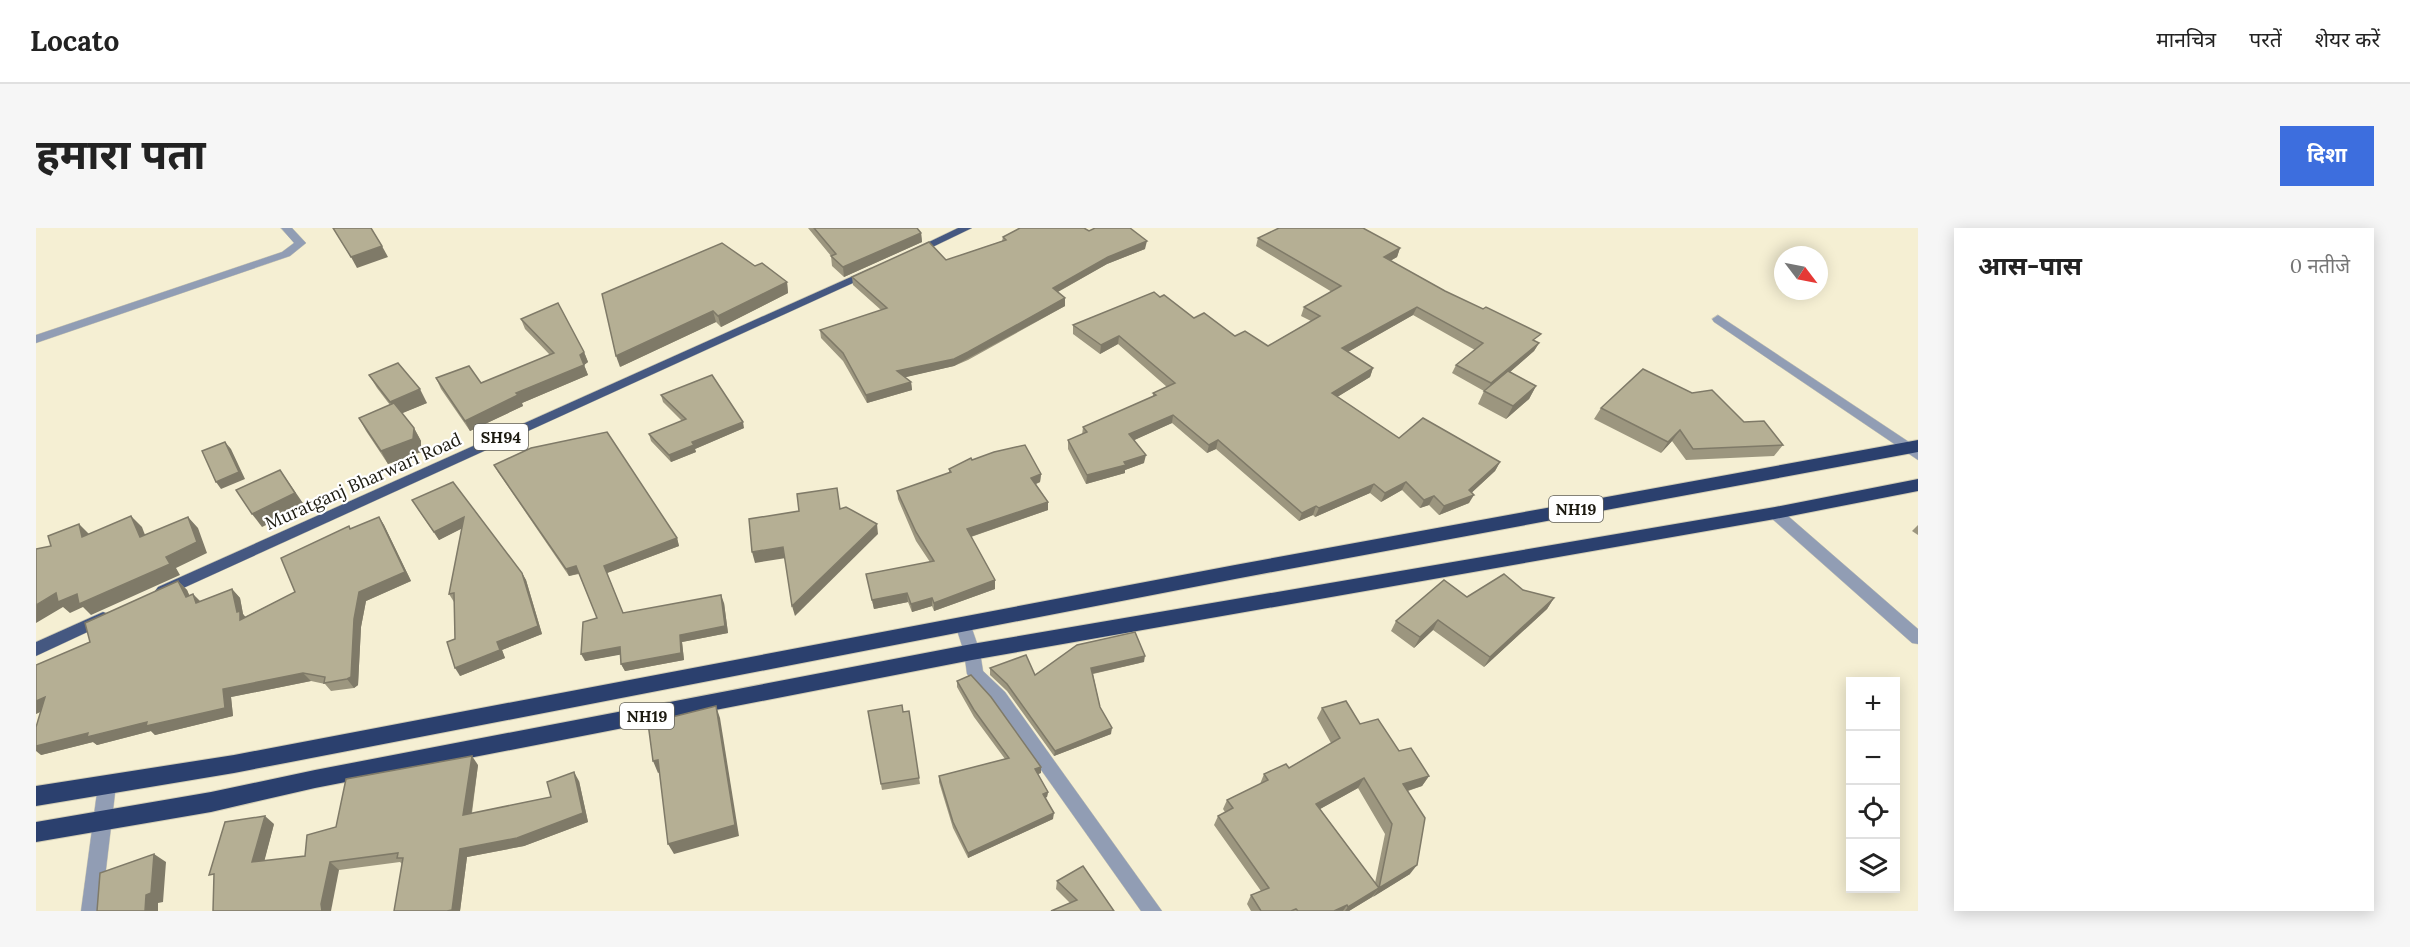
<!DOCTYPE html>
<html lang="hi">
<meta charset="utf-8">
<style>
:root{--surface:#fff;--page:#f6f6f6;--text:#222;--muted:#767676;--line:#e0e0e0;--accent:#3d6ede}
body{margin:0;font-family:Lora,"Noto Sans Devanagari",serif;background:var(--page);color:var(--text)}
.controls{position:absolute;right:18px;bottom:18px;display:grid;overflow:hidden;border-radius:0px;box-shadow:0 3px 15px #0003}
.controls button{width:54px;height:54px;display:grid;place-items:center;padding:0;border:0;border-bottom:2px solid var(--line);background:var(--surface);color:var(--text);font:30px sans-serif}
.compass{position:absolute;left:1738px;top:18px;width:54px;height:54px;border-radius:50%;background:var(--surface);box-shadow:0 3px 15px #0003;rotate:122deg}
.list{margin:0;padding:0;list-style:none}
h2{display:flex;justify-content:space-between;align-items:center;height:78px;margin:0;padding:0 24px;font-size:26px}
h2 small{font-size:20px;font-weight:400;color:var(--muted)}
.icon{flex:none;width:33px;height:33px;fill:none;stroke:currentColor;stroke-width:2;stroke-linecap:round;stroke-linejoin:round}
.map{position:relative;flex:none;width:1882px;height:683px;overflow:hidden;border-radius:0px}
header{display:flex;align-items:center;gap:36px;box-sizing:border-box;height:84px;padding:0 30px;background:var(--surface);border-bottom:2px solid var(--line)}
header strong{font-size:28px}
nav{display:flex;gap:33px;margin-inline-start:auto;font-size:21px}
.intro{display:flex;align-items:center;justify-content:space-between;box-sizing:border-box;height:144px;padding:0 36px}
h1{margin:0;font-size:42px}
.button{padding:15px 27px;border-radius:0px;background:var(--accent);color:#fff;font-size:21px;font-weight:700}
main{display:flex;gap:36px;padding:0 36px}
aside{flex:1;background:var(--surface);border-radius:0px;box-shadow:0 3px 15px #0003}
.map>svg:first-child{display:block}
</style>
<header>
<strong>Locato</strong>
<nav><a>मानचित्र</a><a>परतें</a><a>शेयर करें</a></nav>
</header>
<div class="intro"><h1>हमारा पता</h1><a class="button">दिशा</a></div>
<main>
<div class="map">
<svg width="1882" height="683" viewBox="0 0 1882 683">
<rect width="100%" height="100%" fill="#f5efd3"/>
<g fill="none" stroke-linecap="round" stroke-linejoin="round">
<g stroke="#d2cdb4" stroke-width="1">
<polygon id="lane" points="1682,87 1882,220 1882,232 1678,94 1676,91"/>
</g>
<g stroke="#d2cdb4" stroke-width="1">
<g id="street">
<polygon points="245,0 256,0 270,15 254,28 0,115 0,107 246,24 258,15"/>
<polygon points="1739,280 1744,281 1882,401 1882,416 1876,415 1734,289 1732,285 1734,281"/>
<polygon points="927,390 933,392 944,424 947,443 969,464 1126,683 1105,683 957,474 931,446 928,424 919,396 921,392"/>
<polygon points="71,549 77,551 80,557 65,683 45,683 62,557 65,551"/>
</g>
</g>
<g stroke="#d2cdb4" stroke-width="1">
<g id="primary">
<polygon points="922,0 936,0 880,27 872,27 870,25"/>
<polygon points="835,40 841,43 839,45 132,367 122,367 119,363 122,359"/>
<polygon points="67,384 73,386 75,390 73,394 0,428 0,414"/>
</g>
</g>
<g stroke="#d2cdb4" stroke-width="2">
<g id="highway">
<polygon points="1882,212 1882,224 1199,351 198,545 0,578 0,558 198,527 1199,337"/>
<polygon points="1882,251 1882,263 1739,291 936,432 279,560 175,584 0,614 0,594 175,564 279,542 936,416 1739,279"/>
</g>
</g>
<use href="#lane" fill="#919db4" fill-rule="evenodd"/>
<use href="#street" fill="#919db4" fill-rule="evenodd"/>
<use href="#primary" fill="#455881" fill-rule="evenodd"/>
<use href="#highway" fill="#2b406e" fill-rule="evenodd"/>
</g>
<g fill="#9c967f" fill-rule="evenodd">
<polygon points="772,0 881,0 885,5 886,14 808,49 796,38 795,28"/>
<polygon points="1053,3 1109,21 1071,36 1022,64 1029,78 932,132 918,138 869,149 875,154 876,162 831,175 807,133 785,110 784,102 845,82 817,57 816,49 910,32 966,13 967,9"/>
<polygon points="1222,10 1364,20 1361,29 1354,33 1503,115 1498,123 1474,144 1500,158 1493,171 1470,191 1442,176 1448,163 1416,145 1420,137 1439,122 1377,87 1312,124 1337,140 1334,149 1301,169 1363,210 1464,234 1459,243 1435,265 1433,275 1403,287 1393,277 1384,280 1366,262 1345,274 1334,265 1279,289 1277,287 1263,293 1180,221 1171,225 1136,195 1098,212 1108,235 1089,242 1089,245 1050,256 1032,221 1032,212 1046,207 1047,199 1117,169 1117,165 1131,159 1082,116 1064,126 1037,106 1037,97 1124,69 1158,90 1199,108 1232,118 1275,93 1265,88 1268,79 1296,64 1220,18"/>
<polygon points="719,38 751,54 752,65 685,99 680,94 584,139"/>
<polygon points="485,91 548,124 552,134 548,137 552,147 486,175 487,178 434,203 405,161 400,150 445,155 514,127 489,101"/>
<polygon points="333,147 391,175 366,185 378,200 385,213 385,224 352,236 330,203 323,190 354,177 341,160"/>
<polygon points="625,167 708,200 659,221 660,224 635,234 615,213 613,206 646,193 627,174"/>
<polygon points="1565,180 1708,194 1747,217 1738,228 1650,232 1636,213 1625,225 1558,191"/>
<polygon points="936,232 1005,246 1004,254 1000,256 1012,274 1012,282 935,309 959,352 959,361 898,383 896,378 876,384 872,374 838,381 830,346 894,334 880,313 862,271 861,263 913,245 913,241"/>
<polygon points="458,237 641,310 643,318 571,345 587,385 688,375 692,405 646,414 648,432 589,443 585,436 585,426 549,433 561,390 543,346 533,348 462,244"/>
<polygon points="417,254 486,345 490,352 506,406 466,422 469,430 424,448 419,411 418,374 413,366 426,300 403,312 381,280"/>
<polygon points="343,289 348,297 375,353 330,373 325,399 322,457 318,460 295,463 289,456 275,453 195,469 197,488 119,507 115,503 61,517 57,514 5,527 5,483 0,486 54,414 142,353 151,362 153,367 164,374 196,361 204,370 207,386 209,389 259,364 314,301"/>
<polygon points="1882,297 1882,307 1876,303"/>
<polygon points="1487,362 1518,370 1511,381 1448,439 1397,402 1378,420 1355,403 1360,393 1431,369"/>
<polygon points="1108,434 1057,446 1064,479 1075,506 1018,528 971,463 954,447 954,440 999,447"/>
<polygon points="921,453 1005,539 1005,545 1002,546 1012,564 1011,569 1009,570 1017,591 932,630 917,600 903,554 903,548 969,531 938,489 921,459"/>
<path d="M1286,480l38,16 39,27 30,25 -7,10 -14,5 2,83 -61,37h-98l-4,-7 4,-9 10,-4 -47,-66 4,-9 7,-4 -2,-3 4,-9 33,-16 4,-10 25,-6 42,-25 -14,-25zM1322,560l27,46 -10,49 -55,-74z"/>
<polygon points="832,483 883,550 884,556 846,562"/>
<polygon points="442,537 436,585 515,569 543,553 552,594 488,618 431,629 424,683 358,683 366,636 364,634 303,642 177,683 238,596 228,633 269,628 300,599"/>
<polygon points="1021,653 1078,683 1034,675 1020,661"/>
</g>
<g fill="#7f7a68">
<polygon points="885,5 886,14 808,49 807,39"/>
<polygon points="1111,13 1109,21 1071,36 1016,67 1017,60 1072,29"/>
<polygon points="346,18 352,29 321,40 315,29"/>
<polygon points="1364,20 1361,29 1345,38 1348,29"/>
<polygon points="751,54 752,65 685,99 682,88"/>
<polygon points="1029,70 1029,78 918,138 862,151 861,143"/>
<polygon points="1381,79 1377,87 1303,129 1306,120"/>
<polygon points="677,83 680,94 584,139 580,128"/>
<polygon points="1083,108 1082,116 1064,126 1065,117"/>
<polygon points="1503,115 1498,123 1451,164 1455,155"/>
<polygon points="548,124 552,134 548,137 552,147 486,175 487,178 434,203 429,193 480,165"/>
<polygon points="1337,140 1334,149 1293,174 1296,165"/>
<polygon points="875,154 876,162 831,175 830,167"/>
<polygon points="1500,158 1493,171 1470,191 1477,178"/>
<polygon points="384,161 391,175 362,187 354,174"/>
<polygon points="1137,187 1136,195 1092,215 1093,206"/>
<polygon points="707,194 708,200 659,221 660,224 635,234 633,227 656,214"/>
<polygon points="378,200 385,213 385,224 352,236 345,223"/>
<polygon points="1644,202 1636,213 1625,225 1632,214"/>
<polygon points="1182,212 1180,221 1171,225 1173,217"/>
<polygon points="189,214 195,221 209,251 185,261 180,254"/>
<polygon points="1110,227 1108,235 1089,242 1089,245 1050,256 1051,247"/>
<polygon points="1464,234 1459,243 1430,270 1438,267 1433,275 1403,287 1408,278 1433,262"/>
<polygon points="244,242 269,278 226,299 216,286"/>
<polygon points="1005,246 1004,254 995,258 995,250"/>
<polygon points="1370,254 1366,262 1345,274 1349,265"/>
<polygon points="1338,256 1334,265 1279,289 1283,280"/>
<polygon points="1398,268 1393,277 1384,280 1388,272"/>
<polygon points="1012,274 1012,282 931,310 931,301"/>
<polygon points="1280,278 1277,287 1263,293 1266,285"/>
<polygon points="95,288 106,299 114,320 104,309"/>
<polygon points="152,289 162,300 171,325 140,340 144,347 55,387 47,379 34,385 27,379 0,395 0,377 20,365 41,366 130,329"/>
<polygon points="343,289 348,297 375,353 330,373 325,399 322,457 318,460 311,451 318,391 323,364"/>
<polygon points="428,289 433,297 403,312 398,304"/>
<polygon points="43,296 54,307 46,309"/>
<polygon points="841,296 842,306 759,388 756,378"/>
<polygon points="641,310 643,318 571,345 568,338"/>
<polygon points="747,319 750,330 719,335 716,324"/>
<polygon points="540,338 544,345 533,348 530,341"/>
<polygon points="486,345 490,352 506,406 466,422 469,430 424,448 419,440 461,414"/>
<polygon points="959,352 959,361 898,383 898,375"/>
<polygon points="142,353 151,362 158,378 150,369"/>
<polygon points="196,361 204,370 207,386 212,392 204,392 201,384"/>
<polygon points="871,365 872,374 838,381 836,372"/>
<polygon points="157,366 165,374 160,375"/>
<polygon points="685,367 688,375 692,405 646,414 648,432 589,443 585,436 644,407"/>
<polygon points="896,370 896,378 876,384 875,376"/>
<polygon points="1518,370 1511,381 1448,439 1454,429"/>
<polygon points="1402,392 1397,402 1378,420 1384,409"/>
<polygon points="584,419 588,426 549,433 545,426"/>
<polygon points="1109,428 1108,434 1055,446 1055,440"/>
<polygon points="267,445 275,453 195,469 197,488 119,507 115,503 61,517 57,514 5,527 0,523 0,518 52,505 187,461"/>
<polygon points="9,469 19,477 0,486 0,473"/>
<polygon points="680,478 684,490 703,608 638,626 632,616"/>
<polygon points="1076,500 1075,506 1018,528 1019,523"/>
<polygon points="436,528 442,537 434,595 427,587"/>
<polygon points="622,532 627,543 622,545 617,533"/>
<polygon points="1005,539 1005,545 999,547 999,541"/>
<polygon points="538,544 543,553 552,594 488,618 431,629 424,683 411,683 424,621 481,610"/>
<polygon points="1393,548 1386,558 1361,566 1367,556"/>
<polygon points="1328,550 1322,560 1275,586 1280,576"/>
<polygon points="1012,564 1011,569 1006,571 1007,566"/>
<polygon points="1018,585 1017,591 932,630 932,625"/>
<polygon points="229,588 238,596 226,642 216,634"/>
<polygon points="118,626 130,634 127,674 122,675 122,683 109,683 110,667"/>
<polygon points="294,634 303,642 295,683 286,683 285,676"/>
<polygon points="1381,637 1374,646 1337,669 1343,660"/>
<polygon points="1343,660 1336,669 1313,683 1309,683 1312,679"/>
<polygon points="1311,677 1307,683 1298,683"/>
</g>
<g fill="#b5af94" stroke="#7f7a68" stroke-width="1.5">
<polygon points="297,0 335,0 346,18 315,29"/>
<polygon points="778,0 881,0 885,5 807,39 795,28 800,26"/>
<polygon points="984,0 1048,0 1053,3 1059,0 1094,0 1111,13 1072,29 1017,60 1029,70 932,124 918,131 861,143 875,154 830,167 807,125 784,102 851,80 816,49 893,14 910,32 970,12 967,9"/>
<polygon points="1243,0 1327,0 1364,20 1348,29 1409,63 1447,81 1450,79 1505,106 1497,112 1503,115 1455,155 1420,137 1447,115 1381,79 1306,120 1337,140 1296,165 1363,210 1387,190 1464,234 1433,262 1438,267 1408,278 1398,268 1388,272 1370,254 1349,265 1338,256 1283,280 1280,278 1266,285 1182,212 1173,217 1137,187 1093,206 1110,227 1088,234 1090,237 1051,247 1032,212 1051,204 1047,199 1120,167 1117,165 1139,155 1083,108 1065,117 1037,97 1118,64 1124,69 1128,67 1158,90 1168,85 1199,108 1209,103 1232,118 1284,88 1268,79 1305,58 1222,10"/>
<polygon points="686,15 719,38 726,35 751,54 682,88 677,83 580,128 566,66"/>
<polygon points="522,75 548,124 544,127 548,137 480,165 482,167 429,193 400,150 433,138 445,155 518,125 485,91"/>
<polygon points="362,135 384,161 354,174 333,147"/>
<polygon points="1607,141 1656,165 1676,162 1708,194 1728,193 1747,217 1657,221 1644,202 1632,214 1565,180"/>
<polygon points="1472,143 1500,158 1477,178 1448,163"/>
<polygon points="676,147 707,194 656,214 658,217 633,227 613,206 650,191 625,167"/>
<polygon points="358,175 378,200 377,211 345,223 323,190"/>
<polygon points="571,204 641,310 568,338 587,385 685,367 689,398 644,407 645,425 585,436 584,419 545,426 547,394 561,390 540,338 530,341 458,237 495,220"/>
<polygon points="189,214 203,244 180,254 166,223"/>
<polygon points="989,217 1005,246 995,250 1012,274 931,301 959,352 898,375 896,370 875,376 871,365 836,372 830,346 898,333 880,304 861,263 915,244 913,241 935,230 936,232 958,224"/>
<polygon points="244,242 259,265 216,286 200,262"/>
<polygon points="417,254 486,345 502,398 461,414 464,422 419,440 411,414 419,411 418,365 413,366 428,289 398,304 376,272"/>
<polygon points="801,260 804,281 810,279 841,296 756,378 747,319 716,324 713,291 763,283 761,266"/>
<polygon points="95,288 104,309 152,289 161,314 130,329 134,336 43,376 41,366 22,374 20,365 0,377 0,321 15,318 12,308 43,296 46,309"/>
<polygon points="343,289 369,344 323,364 318,391 315,449 311,451 288,455 289,449 267,445 187,461 189,480 110,498 111,494 51,509 52,505 0,518 0,499 9,469 0,473 0,437 54,414 49,395 142,353 150,369 157,366 160,375 196,361 201,384 204,383 204,392 259,364 245,330 313,298 314,301"/>
<polygon points="1468,346 1487,362 1518,370 1454,429 1402,392 1384,409 1360,393 1408,352 1431,369"/>
<polygon points="1099,404 1109,428 1055,440 1064,479 1076,500 1019,523 971,456 954,440 990,427 999,447 1041,417"/>
<polygon points="935,447 955,469 1005,539 999,541 1012,564 1007,566 1018,585 932,625 917,594 903,548 973,530 938,482 921,453"/>
<polygon points="1310,473 1324,496 1342,491 1363,523 1375,520 1393,548 1367,556 1389,590 1381,637 1343,660 1356,596 1328,550 1280,576 1343,660 1312,679 1311,677 1298,683 1262,683 1260,681 1255,683 1225,683 1215,667 1233,660 1182,588 1197,580 1191,572 1232,552 1228,546 1250,536 1253,540 1304,510 1286,480"/>
<polygon points="866,477 867,484 873,483 883,550 845,556 832,483"/>
<polygon points="680,478 699,597 632,616 622,532 617,533 612,495"/>
<polygon points="436,528 427,587 515,569 511,554 538,544 547,585 481,610 424,621 416,682 411,683 358,683 367,630 361,630 362,625 294,634 285,676 286,683 177,683 178,646 173,647 189,594 229,588 216,634 269,628 271,607 300,599 310,551"/>
<polygon points="118,626 115,665 110,667 109,683 61,683 64,645"/>
<polygon points="1047,638 1078,683 1015,683 1041,672 1021,653"/>
</g>
<g text-anchor="middle" dominant-baseline="central" stroke-width="4.5" stroke-linejoin="round" paint-order="stroke">
<g fill="#fff" stroke="#605f58" stroke-width="1.5">
<rect x="438" y="196" width="54" height="26" rx="4.5"/>
<rect x="1513" y="268" width="54" height="26" rx="4.5"/>
<rect x="584" y="475" width="54" height="26" rx="4.5"/>
</g>
<g font-size="16" font-weight="bold" fill="#1c1a10">
<text x="465" y="209">SH94</text>
<text x="1540" y="281">NH19</text>
<text x="611" y="488">NH19</text>
</g>
<g font-size="18" fill="#1c1a10" stroke="#fff">
<text transform="translate(327 253) rotate(-24)">Muratganj Bharwari Road</text>
</g>
</g>
</svg>
<div class="controls">
<button>+</button>
<button>−</button>
<button><svg class="icon" aria-label="locate" viewBox="0 0 24 24"><circle cx="12" cy="12" r="6"/><path d="M12 2v4M12 18v4M2 12h4M18 12h4"/></svg></button>
<button><svg class="icon" aria-label="layers" viewBox="0 0 24 24"><path d="M12 4l9 5-9 5-9-5zM3 14l9 5 9-5"/></svg></button>
</div>
<svg class="compass" viewBox="-18 -18 36 36"><path d="M0-13l5 13h-10z" fill="#e53935"/><path d="M0 13l5-13h-10z" fill="#767676"/></svg>
</div>
<aside>
<h2>आस-पास<small>0 नतीजे</small></h2>
<ul class="list">
</ul>
</aside>
</main>
